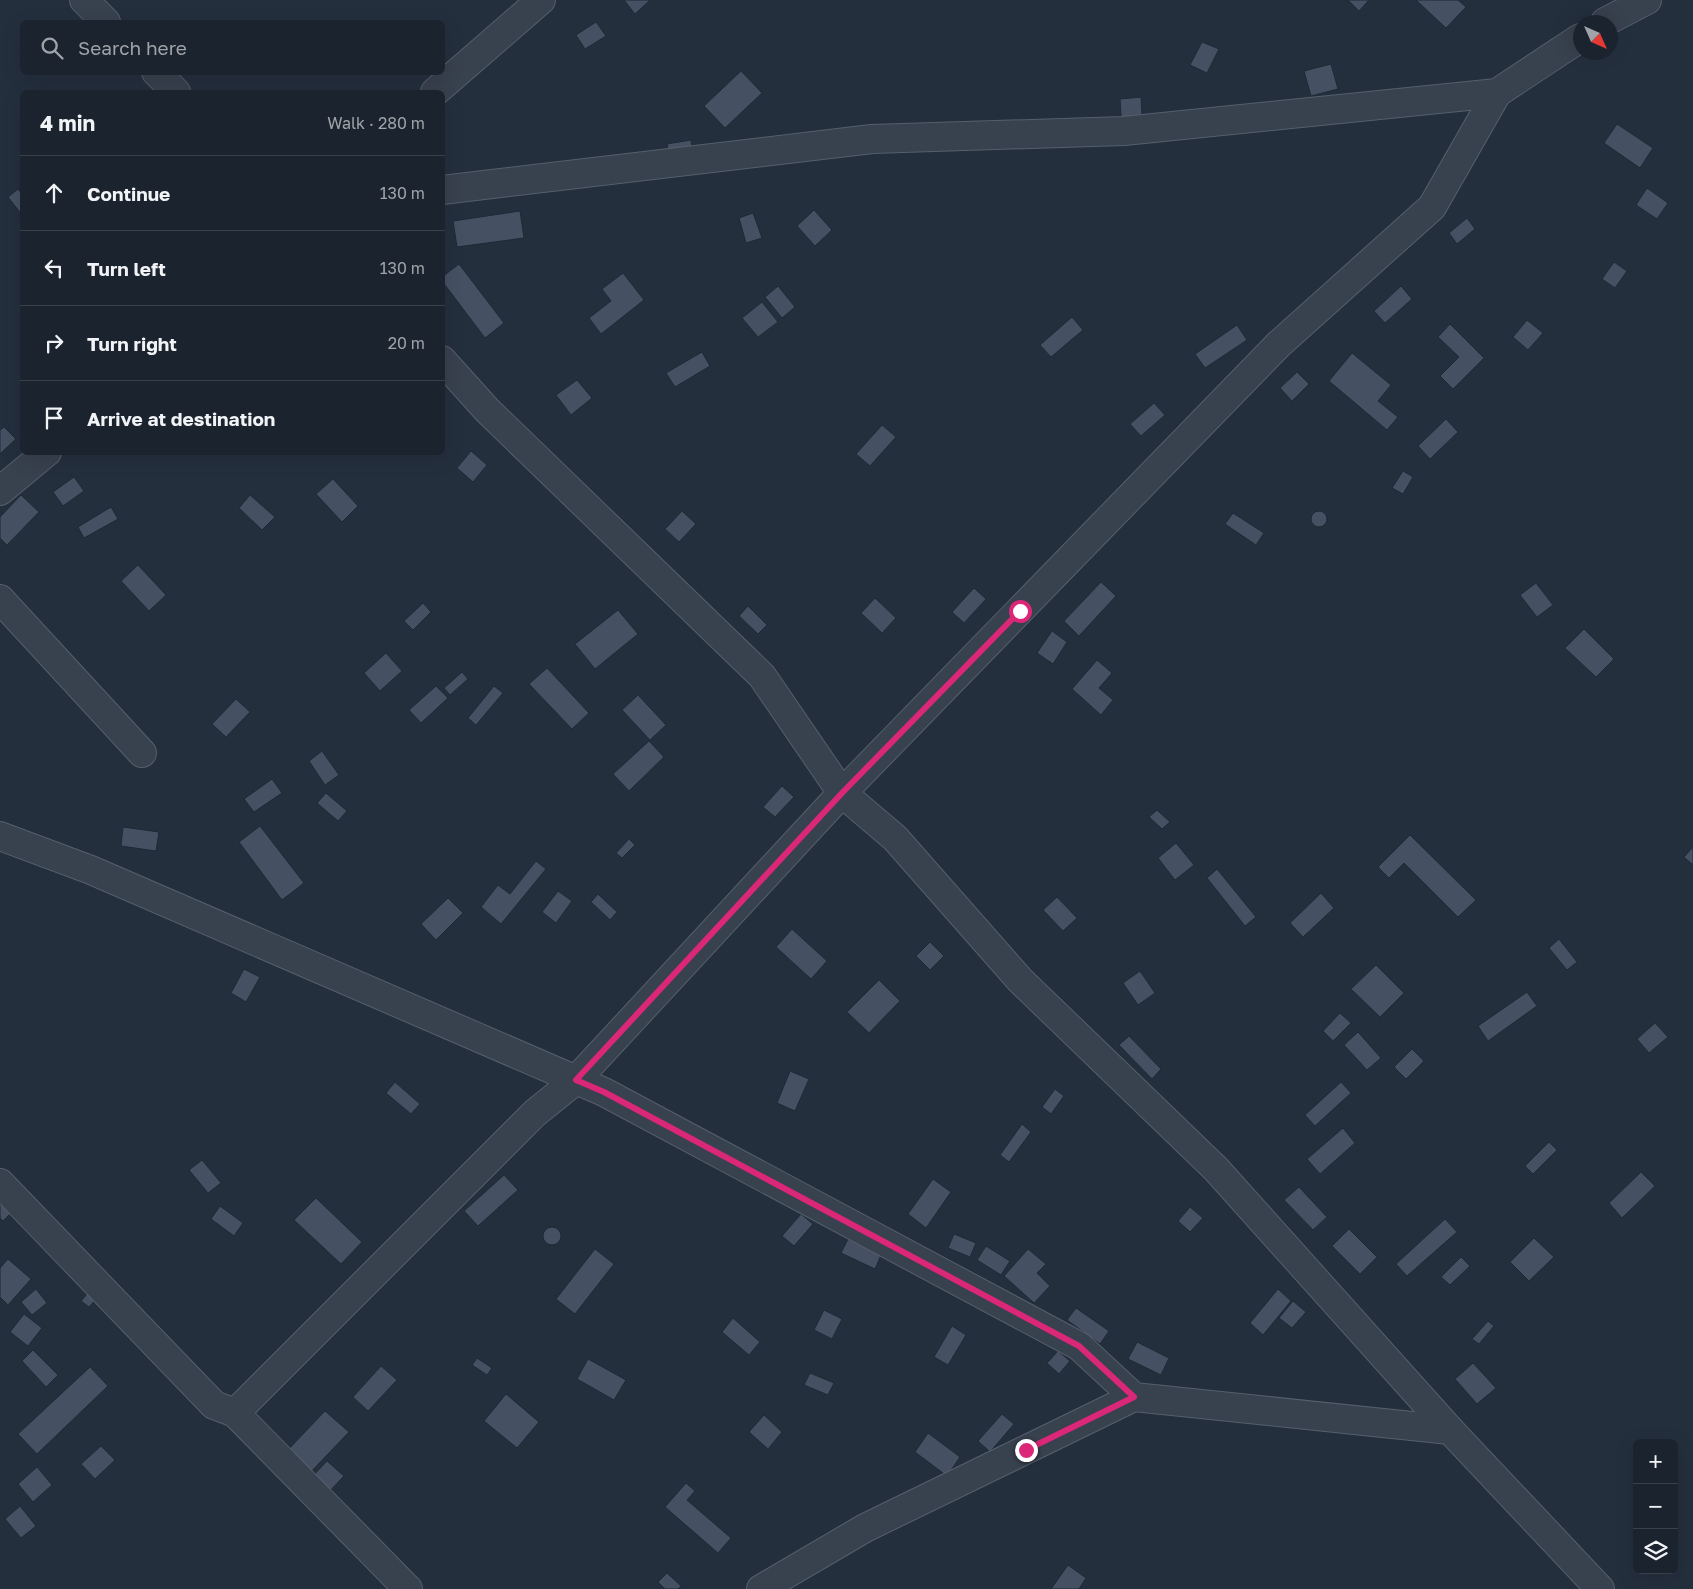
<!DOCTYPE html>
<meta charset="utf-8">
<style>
:root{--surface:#1b232e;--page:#282f3a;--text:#f1f3f6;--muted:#a0a4aa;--line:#39404a}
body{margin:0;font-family:"Golos Text",sans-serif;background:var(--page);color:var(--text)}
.controls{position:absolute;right:15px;bottom:15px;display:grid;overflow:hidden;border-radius:8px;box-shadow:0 5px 20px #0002}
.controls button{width:45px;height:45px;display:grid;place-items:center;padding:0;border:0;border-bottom:1px solid var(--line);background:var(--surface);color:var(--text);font:25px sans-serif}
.compass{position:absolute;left:1573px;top:15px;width:45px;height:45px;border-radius:50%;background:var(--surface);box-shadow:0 5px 20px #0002;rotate:135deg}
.stop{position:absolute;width:15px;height:15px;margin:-11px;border:4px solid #db2777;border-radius:50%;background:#fff}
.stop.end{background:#db2777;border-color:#fff;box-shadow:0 1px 5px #0008}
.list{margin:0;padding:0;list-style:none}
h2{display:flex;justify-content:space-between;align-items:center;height:65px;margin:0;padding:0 20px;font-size:21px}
h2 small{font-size:16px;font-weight:400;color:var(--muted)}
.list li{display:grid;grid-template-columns:32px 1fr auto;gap:15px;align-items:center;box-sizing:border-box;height:75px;padding:0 20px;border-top:1px solid var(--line)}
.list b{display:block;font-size:19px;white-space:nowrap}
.list em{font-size:16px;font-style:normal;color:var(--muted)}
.icon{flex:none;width:28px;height:28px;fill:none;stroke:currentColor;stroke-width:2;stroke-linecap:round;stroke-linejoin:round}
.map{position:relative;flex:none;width:1693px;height:1589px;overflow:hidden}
.search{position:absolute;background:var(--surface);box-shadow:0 5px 20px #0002;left:20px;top:20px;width:425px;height:55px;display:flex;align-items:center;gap:12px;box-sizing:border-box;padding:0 18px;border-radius:8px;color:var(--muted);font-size:19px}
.panel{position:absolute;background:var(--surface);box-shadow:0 5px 20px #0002;left:20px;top:90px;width:425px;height:365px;border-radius:8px}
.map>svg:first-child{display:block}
</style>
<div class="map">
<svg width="1693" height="1589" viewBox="0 0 1693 1589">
<rect width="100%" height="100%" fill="#242f3e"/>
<g fill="#455162" stroke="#1f2835">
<polygon points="624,0 650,0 635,14"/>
<polygon points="1348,0 1369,0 1359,11"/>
<polygon points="1416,0 1458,0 1466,7 1446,28"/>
<polygon points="596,22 606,36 585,49 576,35"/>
<polygon points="1202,42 1219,49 1207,73 1190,65"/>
<polygon points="1331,64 1338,89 1311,96 1304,71"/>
<polygon points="741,71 762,93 725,128 704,106"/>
<polygon points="1141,97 1142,116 1121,117 1120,99"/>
<polygon points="1617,124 1653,148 1640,168 1604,143"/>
<polygon points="691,140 693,152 669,156 667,144"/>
<polygon points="1647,188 1668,203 1657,219 1636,205"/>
<polygon points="18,189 22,194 22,215 8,197"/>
<polygon points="814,210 832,230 815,246 797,226"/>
<polygon points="520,211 524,238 457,247 453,221"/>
<polygon points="753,213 762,238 746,243 739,218"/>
<polygon points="1467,218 1475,229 1457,244 1449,233"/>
<polygon points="1614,262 1627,271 1615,288 1602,279"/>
<polygon points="459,264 504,323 485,338 442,281 442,277"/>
<polygon points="623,273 644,300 601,334 589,318 611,301 602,289"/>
<polygon points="778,286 795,307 782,318 765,297"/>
<polygon points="1401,286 1412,299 1385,323 1374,311"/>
<polygon points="762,302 778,322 758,337 742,318"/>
<polygon points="1072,317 1083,330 1051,357 1040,345"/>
<polygon points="1527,320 1543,333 1528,350 1513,337"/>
<polygon points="1450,324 1484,358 1453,389 1440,376 1459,357 1438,337"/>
<polygon points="1237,325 1247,340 1205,368 1195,354"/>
<polygon points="702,352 710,366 675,387 666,373"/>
<polygon points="1352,353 1391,385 1378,401 1398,417 1387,430 1329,381"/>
<polygon points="1297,372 1309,384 1292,401 1280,388"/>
<polygon points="577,380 592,398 571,415 556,395"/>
<polygon points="1154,403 1165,415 1141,436 1130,424"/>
<polygon points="1446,419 1458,432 1430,459 1418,446"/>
<polygon points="882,425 896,437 870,466 856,454"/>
<polygon points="4,427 16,439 0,454 0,430"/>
<polygon points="471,451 487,465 473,482 457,468"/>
<polygon points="1403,471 1413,477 1403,494 1392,488"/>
<polygon points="74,477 84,491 63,506 53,492"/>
<polygon points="333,479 358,506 342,522 316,494"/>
<polygon points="21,495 39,512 7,545 0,538 0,517"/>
<polygon points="250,495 275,517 262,530 239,508"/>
<polygon points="111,507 118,519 84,538 78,527"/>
<circle cx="1319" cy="519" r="8"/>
<polygon points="682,511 696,524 679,542 665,529"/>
<polygon points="1233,513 1264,533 1256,545 1225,524"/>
<polygon points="138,565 166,595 149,611 121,581"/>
<polygon points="1101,582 1116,596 1079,636 1064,621"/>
<polygon points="1536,583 1553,605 1537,617 1520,595"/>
<polygon points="974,588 986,599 964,623 952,612"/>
<polygon points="875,598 896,618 882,633 861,613"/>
<polygon points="423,603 431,612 413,630 404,621"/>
<polygon points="748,606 767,625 758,634 739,616"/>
<polygon points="618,610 638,634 595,669 575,644"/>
<polygon points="1584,629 1614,659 1596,677 1565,648"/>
<polygon points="1052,631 1067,642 1053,664 1037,653"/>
<polygon points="386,653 402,671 380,691 364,673"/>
<polygon points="1097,660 1112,673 1099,688 1113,700 1101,715 1072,689"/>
<polygon points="547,668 589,713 572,729 529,684"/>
<polygon points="462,672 468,679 450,695 444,688"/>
<polygon points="436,686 448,698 421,723 409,710"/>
<polygon points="494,686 503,693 476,725 468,718"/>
<polygon points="638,695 666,725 650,740 622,710"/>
<polygon points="236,699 250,712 226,737 212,724"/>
<polygon points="649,741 664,757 629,791 613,774"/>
<polygon points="322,751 339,775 325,785 309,761"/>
<polygon points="272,779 282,793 254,812 244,799"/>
<polygon points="782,786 794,797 775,817 763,807"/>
<polygon points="326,793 347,811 338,821 317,803"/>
<polygon points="1157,810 1170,822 1162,829 1149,817"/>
<polygon points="260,826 304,883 282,900 239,842"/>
<polygon points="123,827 159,832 156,851 121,846"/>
<polygon points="1410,835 1476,900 1458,917 1404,863 1389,878 1378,867"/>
<polygon points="629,839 635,845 622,858 616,853"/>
<polygon points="1176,843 1194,865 1175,880 1158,858"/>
<polygon points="1693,847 1693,865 1684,857"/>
<polygon points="536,861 546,869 501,924 481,907 498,885 510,894"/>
<polygon points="1217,869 1256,917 1245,926 1207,878"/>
<polygon points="558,891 572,901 556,923 542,912"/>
<polygon points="1321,893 1334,908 1303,937 1290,923"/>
<polygon points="598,894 617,912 610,920 591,902"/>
<polygon points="1057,897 1077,918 1063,931 1043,910"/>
<polygon points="448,898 463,913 436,940 421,924"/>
<polygon points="792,929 827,961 811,979 776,947"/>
<polygon points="1559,939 1577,962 1567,970 1549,948"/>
<polygon points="930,942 944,956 930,970 916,956"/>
<polygon points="1376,965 1404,993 1380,1017 1351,989"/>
<polygon points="244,969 260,977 246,1002 231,993"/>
<polygon points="1140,971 1155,993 1138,1005 1123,983"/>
<polygon points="879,980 900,1001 869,1033 847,1012"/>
<polygon points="1527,992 1537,1006 1488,1041 1478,1026"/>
<polygon points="1340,1013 1351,1023 1333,1041 1323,1031"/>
<polygon points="1655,1023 1668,1037 1649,1053 1637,1039"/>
<polygon points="1358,1032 1381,1058 1367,1070 1344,1045"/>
<polygon points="1129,1036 1161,1069 1152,1079 1119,1045"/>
<polygon points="1412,1049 1424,1061 1406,1079 1394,1067"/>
<polygon points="790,1071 809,1079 795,1111 777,1103"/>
<polygon points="395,1082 420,1104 411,1114 386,1093"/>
<polygon points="1341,1082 1351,1093 1315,1126 1305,1115"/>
<polygon points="1055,1089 1064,1096 1051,1114 1042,1107"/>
<polygon points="1022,1124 1031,1132 1009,1162 1000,1155"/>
<polygon points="1343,1128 1355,1143 1320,1174 1307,1159"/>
<polygon points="1549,1142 1557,1150 1533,1174 1525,1166"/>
<polygon points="202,1160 221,1183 208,1193 189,1170"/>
<polygon points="1641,1172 1655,1186 1622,1218 1609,1203"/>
<polygon points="504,1175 518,1190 478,1226 464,1211"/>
<polygon points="933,1179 951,1192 926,1228 908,1214"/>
<polygon points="0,1187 19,1205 3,1221 0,1218"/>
<polygon points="1299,1187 1327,1217 1313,1230 1284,1200"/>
<polygon points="316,1198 362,1242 341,1264 294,1220"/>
<polygon points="220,1206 243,1223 234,1236 211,1219"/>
<polygon points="1190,1207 1203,1218 1190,1232 1178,1221"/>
<polygon points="801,1214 813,1224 794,1246 782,1236"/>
<polygon points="1445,1219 1457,1232 1407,1276 1396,1264"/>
<circle cx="552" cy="1236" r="9"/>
<polygon points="1349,1229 1377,1257 1360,1274 1332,1246"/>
<polygon points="954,1234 976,1243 970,1257 948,1248"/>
<polygon points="1534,1238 1554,1257 1529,1281 1510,1262"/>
<polygon points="848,1239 881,1255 875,1269 841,1253"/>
<polygon points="986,1246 1010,1261 1001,1275 977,1260"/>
<polygon points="595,1249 614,1264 575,1314 556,1299"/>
<polygon points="1028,1249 1046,1264 1037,1273 1050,1286 1034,1303 1004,1276"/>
<polygon points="1461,1257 1470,1266 1450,1285 1441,1277"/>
<polygon points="8,1259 31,1279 8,1305 0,1297 0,1268"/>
<polygon points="92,1288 100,1295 89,1307 81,1301"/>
<polygon points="36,1289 47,1303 32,1315 21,1302"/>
<polygon points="1278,1289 1291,1301 1263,1335 1250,1323"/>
<polygon points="1293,1301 1306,1312 1292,1328 1279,1318"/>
<polygon points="1076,1308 1109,1331 1100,1344 1067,1320"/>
<polygon points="824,1310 842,1319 832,1339 814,1330"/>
<polygon points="24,1314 42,1328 28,1346 10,1332"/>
<polygon points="733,1318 760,1342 749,1355 722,1332"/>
<polygon points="1488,1321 1494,1326 1479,1344 1472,1339"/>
<polygon points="952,1326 966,1335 948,1365 934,1357"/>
<polygon points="1137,1342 1169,1358 1161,1375 1128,1359"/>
<polygon points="33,1350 58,1375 46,1387 22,1361"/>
<polygon points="1058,1351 1070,1361 1059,1374 1047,1363"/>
<polygon points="477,1358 492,1368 487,1375 472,1365"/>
<polygon points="588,1359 626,1380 614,1400 577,1379"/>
<polygon points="1473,1363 1496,1388 1477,1404 1455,1379"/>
<polygon points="381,1366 397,1380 368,1411 353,1397"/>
<polygon points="90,1367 108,1386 37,1454 18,1434"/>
<polygon points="810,1373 834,1383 828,1395 804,1385"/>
<polygon points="506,1394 539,1422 517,1448 484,1421"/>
<polygon points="325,1411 349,1432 307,1476 284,1454"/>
<polygon points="1002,1414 1014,1424 990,1452 978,1441"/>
<polygon points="764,1415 782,1432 768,1449 749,1432"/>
<polygon points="928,1433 960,1457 947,1476 915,1452"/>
<polygon points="101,1446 115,1460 95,1479 81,1464"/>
<polygon points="327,1461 344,1476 327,1494 310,1479"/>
<polygon points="37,1467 52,1485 33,1502 18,1484"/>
<polygon points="686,1483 695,1491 687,1500 731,1538 718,1553 665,1507"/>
<polygon points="20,1506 36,1526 21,1538 5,1519"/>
<polygon points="1068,1565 1086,1578 1079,1589 1051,1589"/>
<polygon points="667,1573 681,1586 678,1589 665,1589 658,1582"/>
</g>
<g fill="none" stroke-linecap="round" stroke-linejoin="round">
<g stroke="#565f6c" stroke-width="30">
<g id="minor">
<polyline points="84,0 106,22"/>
<polyline points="1605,22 1647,0"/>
<polyline points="156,72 176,92"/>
<polyline points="435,92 541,0"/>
<polyline points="442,190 872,139 1124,131 1497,93 1580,38"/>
<polyline points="442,360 487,410 762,676 842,793 895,838 1020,980 1216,1169 1450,1430 1600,1589"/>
<polyline points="0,491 47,452"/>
<polyline points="0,599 142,753"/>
<polyline points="0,836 91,870 604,1092 1079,1346 1134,1397 1450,1430"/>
<polyline points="0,1183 214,1405 235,1413 408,1589"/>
<polyline points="235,1413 535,1113 576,1080 842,793 1279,344 1432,207 1497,93"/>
<polyline points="761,1589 865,1528 1134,1397"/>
</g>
</g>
<use href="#minor" stroke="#38414e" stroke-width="28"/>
</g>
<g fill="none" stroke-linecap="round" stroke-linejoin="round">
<polyline stroke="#db2777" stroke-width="6" points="1020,611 842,793 576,1080 604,1092 1079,1346 1134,1397 1026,1450"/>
</g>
</svg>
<div class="controls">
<button>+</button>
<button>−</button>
<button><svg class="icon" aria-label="layers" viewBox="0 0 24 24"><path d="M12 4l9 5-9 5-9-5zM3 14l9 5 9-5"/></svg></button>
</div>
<svg class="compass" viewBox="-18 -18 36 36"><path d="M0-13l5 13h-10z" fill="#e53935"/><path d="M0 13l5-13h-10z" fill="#a0a4aa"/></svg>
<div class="stop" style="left:1020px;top:611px"></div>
<div class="stop end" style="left:1026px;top:1450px"></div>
<div class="search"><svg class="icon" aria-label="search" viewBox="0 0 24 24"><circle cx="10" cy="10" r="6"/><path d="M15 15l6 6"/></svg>Search here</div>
<section class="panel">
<h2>4 min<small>Walk · 280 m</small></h2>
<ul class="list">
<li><svg class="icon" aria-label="ahead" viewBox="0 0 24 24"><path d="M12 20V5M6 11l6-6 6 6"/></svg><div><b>Continue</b></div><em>130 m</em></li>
<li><svg class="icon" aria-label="left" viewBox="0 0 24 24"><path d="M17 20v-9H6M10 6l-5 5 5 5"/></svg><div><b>Turn left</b></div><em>130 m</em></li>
<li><svg class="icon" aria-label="right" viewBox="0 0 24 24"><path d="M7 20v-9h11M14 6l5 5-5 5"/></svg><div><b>Turn right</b></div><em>20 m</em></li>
<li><svg class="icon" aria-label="arrive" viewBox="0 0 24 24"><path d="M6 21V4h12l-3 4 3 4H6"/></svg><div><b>Arrive at destination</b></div></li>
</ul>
</section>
</div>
